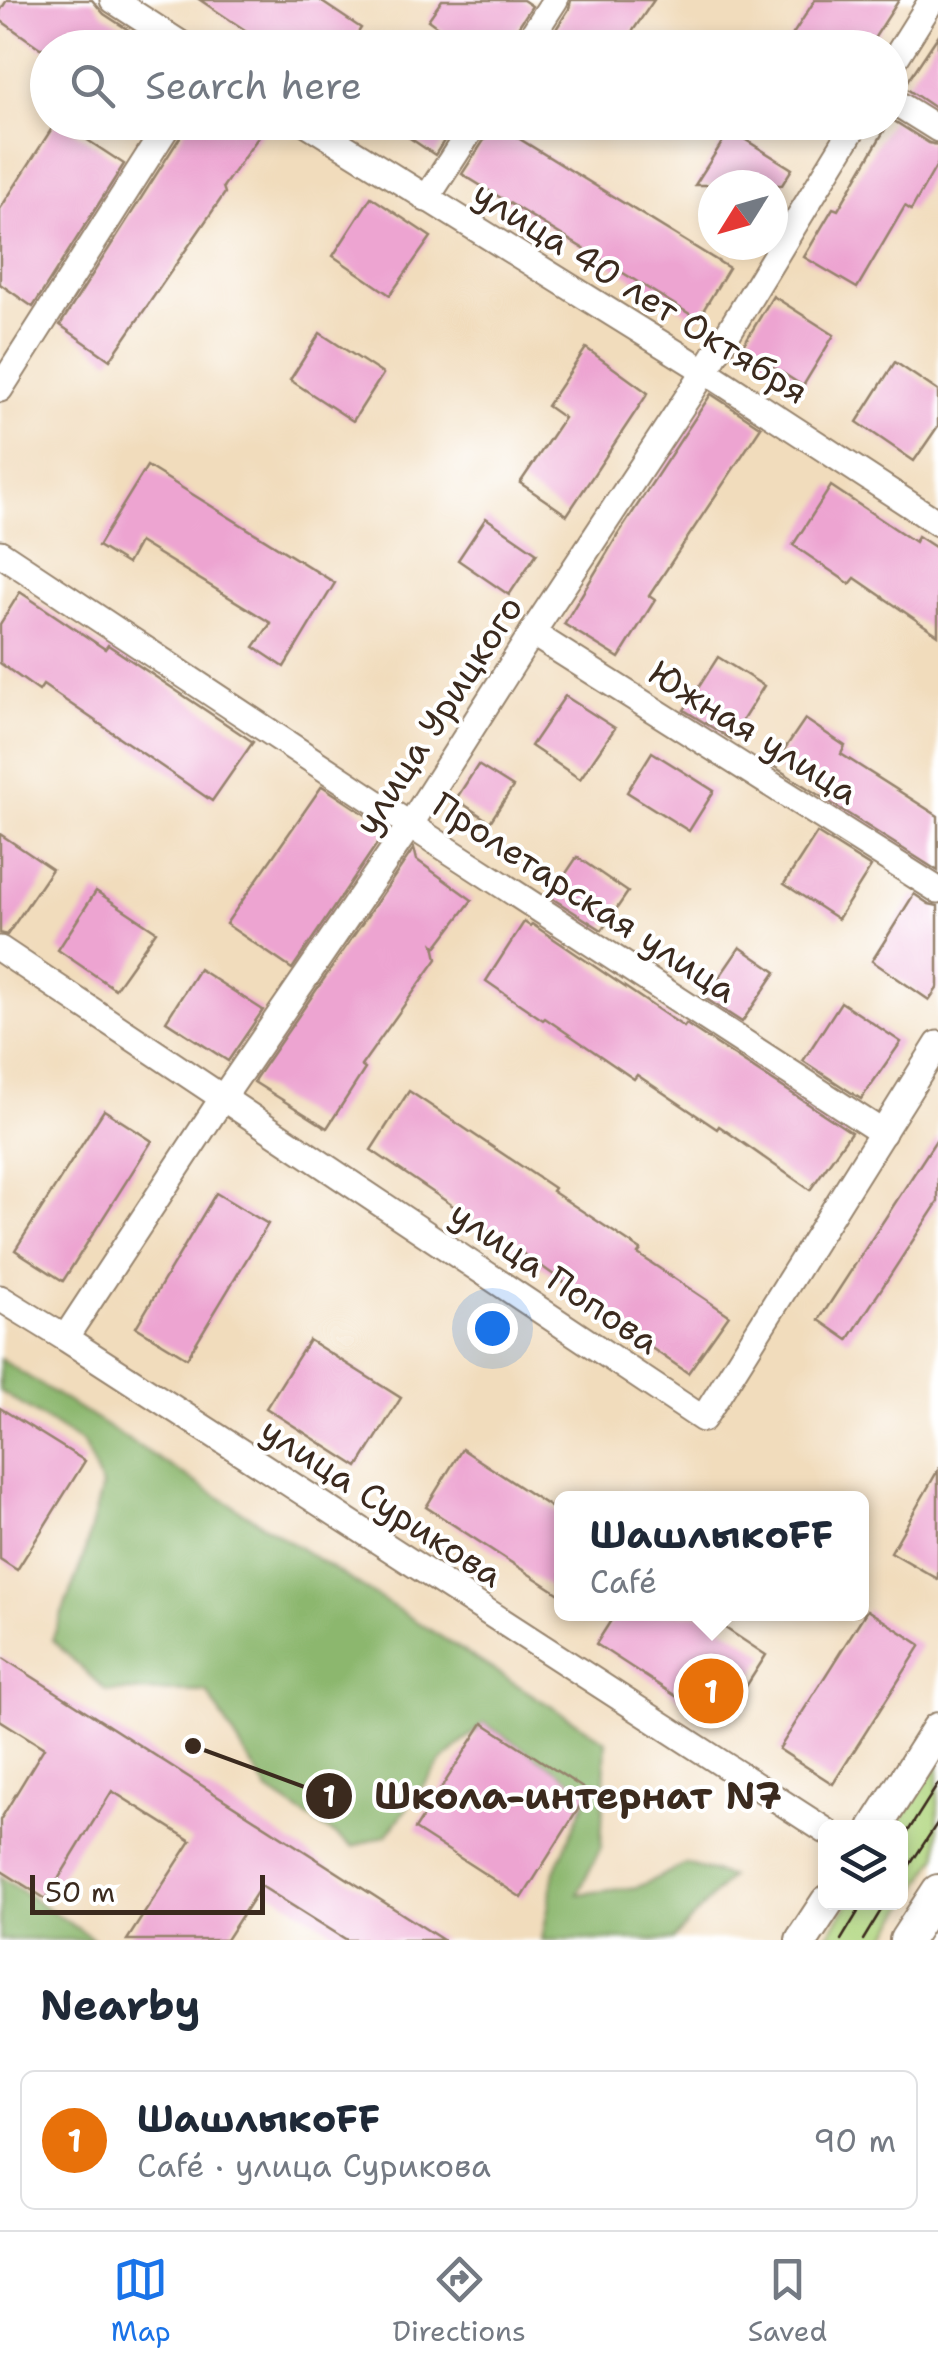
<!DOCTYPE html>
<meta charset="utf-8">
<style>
:root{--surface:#fff;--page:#f2f2f3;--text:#1f2937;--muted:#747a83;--line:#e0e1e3;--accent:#1a73e8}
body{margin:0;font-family:"Shantell Sans",sans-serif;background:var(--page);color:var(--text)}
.controls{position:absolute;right:30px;bottom:30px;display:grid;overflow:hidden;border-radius:15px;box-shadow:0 5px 15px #0003}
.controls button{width:90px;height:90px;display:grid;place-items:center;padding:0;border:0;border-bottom:2px solid var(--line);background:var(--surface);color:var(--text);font:50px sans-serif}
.compass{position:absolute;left:698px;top:170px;width:90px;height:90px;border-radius:50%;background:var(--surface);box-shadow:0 5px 15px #0003;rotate:233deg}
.scale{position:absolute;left:30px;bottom:25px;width:235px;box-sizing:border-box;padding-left:10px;border:5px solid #3b2a1e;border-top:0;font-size:28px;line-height:35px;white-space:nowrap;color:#3b2a1e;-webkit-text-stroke:8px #fff;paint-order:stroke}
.you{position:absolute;left:492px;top:1328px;width:35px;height:35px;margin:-25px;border:8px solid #fff;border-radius:50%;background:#1a73e8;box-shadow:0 0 0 15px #1a73e833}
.badge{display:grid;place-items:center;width:65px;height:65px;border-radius:50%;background:var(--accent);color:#fff;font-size:32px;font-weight:700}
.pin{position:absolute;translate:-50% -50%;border:5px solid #fff;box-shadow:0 2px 10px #0006}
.popup{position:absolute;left:554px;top:1491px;width:315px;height:130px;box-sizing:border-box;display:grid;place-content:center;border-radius:15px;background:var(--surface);filter:drop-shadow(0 2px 8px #0005);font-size:32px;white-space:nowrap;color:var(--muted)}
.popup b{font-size:38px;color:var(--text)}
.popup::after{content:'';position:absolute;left:50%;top:100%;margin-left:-20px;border:20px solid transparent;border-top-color:var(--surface)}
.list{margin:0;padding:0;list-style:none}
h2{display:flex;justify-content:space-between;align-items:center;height:130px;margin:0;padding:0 40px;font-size:42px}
h2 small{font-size:32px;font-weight:400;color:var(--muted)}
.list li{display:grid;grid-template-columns:65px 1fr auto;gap:30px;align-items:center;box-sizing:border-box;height:140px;margin:0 20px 20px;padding:0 20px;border:2px solid var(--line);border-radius:15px}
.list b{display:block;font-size:38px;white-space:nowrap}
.list p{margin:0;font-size:32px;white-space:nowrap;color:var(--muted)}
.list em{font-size:32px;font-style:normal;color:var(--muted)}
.icon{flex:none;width:55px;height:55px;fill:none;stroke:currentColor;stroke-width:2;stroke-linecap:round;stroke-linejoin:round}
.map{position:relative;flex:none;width:938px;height:1940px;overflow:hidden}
.search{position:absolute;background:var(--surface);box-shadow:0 5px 15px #0003;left:30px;right:30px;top:30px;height:110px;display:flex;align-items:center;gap:25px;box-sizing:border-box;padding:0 35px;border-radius:55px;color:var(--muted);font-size:38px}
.sheet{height:290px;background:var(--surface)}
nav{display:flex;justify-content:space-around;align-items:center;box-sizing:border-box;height:140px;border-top:2px solid var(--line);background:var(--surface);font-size:28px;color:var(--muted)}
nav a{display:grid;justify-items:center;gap:5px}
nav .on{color:var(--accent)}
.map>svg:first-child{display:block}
</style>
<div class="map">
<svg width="938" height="1940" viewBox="0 0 938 1940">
<rect width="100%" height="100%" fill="#fff"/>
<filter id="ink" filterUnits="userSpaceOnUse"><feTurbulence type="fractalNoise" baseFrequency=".01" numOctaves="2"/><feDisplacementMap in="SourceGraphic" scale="20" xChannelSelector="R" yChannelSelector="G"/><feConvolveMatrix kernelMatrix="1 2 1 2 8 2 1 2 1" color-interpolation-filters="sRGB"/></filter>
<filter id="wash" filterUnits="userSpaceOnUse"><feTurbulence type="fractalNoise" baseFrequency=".0048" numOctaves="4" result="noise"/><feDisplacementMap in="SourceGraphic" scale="40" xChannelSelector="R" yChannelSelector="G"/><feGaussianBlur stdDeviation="2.25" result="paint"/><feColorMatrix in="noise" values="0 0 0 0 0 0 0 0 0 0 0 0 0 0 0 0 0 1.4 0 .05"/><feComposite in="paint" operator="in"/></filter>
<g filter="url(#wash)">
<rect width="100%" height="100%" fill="#f1dcbc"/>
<polygon fill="#b0d67f" stroke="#76804e" stroke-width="2.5" points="938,1764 938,1856 884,1940 825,1940 849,1903 900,1902 900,1828 897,1827"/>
<g fill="#8cb76e" stroke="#647046" stroke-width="2.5">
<polygon points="0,1359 606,1741 601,1847 578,1894 638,1887 686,1864 730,1877 673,1940 542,1940 555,1871 589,1792 484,1723 442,1761 387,1835 353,1847 268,1791 207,1692 106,1691 52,1640 83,1559 102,1486 83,1443 0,1391"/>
<polygon points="0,1877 95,1940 0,1940"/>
</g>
<g id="blocks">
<g fill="#eda4d1">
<polygon points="7,0 92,0 104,14 156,48 40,48 0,20 0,11"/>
<polygon points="200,0 319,0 361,28 348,48 272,48"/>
<polygon points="442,0 523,0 532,6 510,39 508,48 466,48 428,20"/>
<polygon points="571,0 654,0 621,48 544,48 569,9"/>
<polygon points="815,0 899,0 868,48 784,48"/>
<polygon points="938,36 938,110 904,87"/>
<polygon points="891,119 929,143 938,145 938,163 911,210 905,206 857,288 804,257 833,208 838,210"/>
<polygon points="56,122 60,122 124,164 33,307 0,284 0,209"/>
<polygon points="186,122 269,122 223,187 225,193 110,360 60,325 184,131"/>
<polygon points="386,122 456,122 435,155"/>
<polygon points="492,122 729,268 698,319 462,174 490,131"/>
<polygon points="730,130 792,169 782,185 695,185"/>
<polygon points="371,197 431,237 390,295 333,256"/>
<polygon points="773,296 834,335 803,386 742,347"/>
<polygon points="320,333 383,374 353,421 290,380"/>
<polygon points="586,348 648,393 567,515 520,483 564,418 547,406"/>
<polygon points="895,362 938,391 938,426 914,461 857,422"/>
<polygon points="711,394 761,427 649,596 655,600 619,658 564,624 619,533"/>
<polygon points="147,466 335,583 284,667 254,647 271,623 139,542 127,564 98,546"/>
<polygon points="831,486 915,542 918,536 938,549 938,635 855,578 850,584 793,545"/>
<polygon points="486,518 537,553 509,595 458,560"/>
<polygon points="20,592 105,649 108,645 253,742 212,801 43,685 39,691 0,663 0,624"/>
<polygon points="718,657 764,686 731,739 684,710"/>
<polygon points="565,696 615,728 580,779 531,746"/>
<polygon points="805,719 845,746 841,754 938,816 938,871 773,766"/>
<polygon points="652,752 714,791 689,831 627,792"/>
<polygon points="478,765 513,787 490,822 456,799"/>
<polygon points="322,786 387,829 292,969 226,924"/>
<polygon points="817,833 871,867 838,919 784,884"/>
<polygon points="0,834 52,869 7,935 0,933"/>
<polygon points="414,848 417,860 472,900 436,947 434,945 437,959 361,1066 365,1069 327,1128 254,1082 255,1079"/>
<polygon points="577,857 628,892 602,930 550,897"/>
<polygon points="96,891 156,931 115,989 58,950"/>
<polygon points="914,894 929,904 938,906 938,987 929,1000 872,961"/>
<polygon points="524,922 530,926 532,924 684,1027 686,1024 851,1132 810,1190 719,1126 717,1129 637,1075 634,1079 545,1018 543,1020 486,981"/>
<polygon points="740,947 776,972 742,1022 705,998"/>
<polygon points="199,969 263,1010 228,1061 166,1021"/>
<polygon points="841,1002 901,1042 861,1099 803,1061"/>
<polygon points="409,1091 554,1188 552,1191 641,1250 638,1254 729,1315 688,1373 631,1334 633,1331 544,1268 371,1150"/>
<polygon points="104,1110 152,1141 63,1281 15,1250"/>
<polygon points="938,1137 938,1202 848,1340 819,1320"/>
<polygon points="216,1193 268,1224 187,1358 136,1327"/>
<polygon points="309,1340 401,1398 358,1467 266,1408"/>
<polygon points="0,1408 85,1461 17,1570 0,1559"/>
<polygon points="462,1449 561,1514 561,1595 426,1507"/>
<polygon points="938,1470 938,1579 891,1552"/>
<polygon points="867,1610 921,1645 833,1784 779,1749"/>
<polygon points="615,1614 704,1614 766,1655 733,1707 708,1717 596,1644"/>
<polygon points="0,1656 443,1940 347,1940 261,1886 226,1940 127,1940 191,1841 112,1791 46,1899 0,1870 0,1820 44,1748 0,1720"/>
<polygon points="483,1723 589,1792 522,1898 415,1829"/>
</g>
</g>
</g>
<g filter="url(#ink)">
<use href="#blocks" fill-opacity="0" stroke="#96836d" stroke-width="2.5"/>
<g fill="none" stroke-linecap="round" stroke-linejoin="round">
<g stroke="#96836d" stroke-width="29">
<g id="minor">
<polyline points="113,0 187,48"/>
<polyline points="524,48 555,0"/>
<polyline points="890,67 932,0"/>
<polyline points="890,99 938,129"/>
<polyline points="305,122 705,371 938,523"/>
<polyline points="426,199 476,122"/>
<polyline points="0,389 170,122"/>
<polyline points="0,553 410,825 883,1133"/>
<polyline points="532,633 938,890"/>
<polyline points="0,949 703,1419 938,1044"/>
<polyline points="0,1298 65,1338 826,1831"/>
<polyline points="65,1338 224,1096 410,825 532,633 705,371 857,122"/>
</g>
</g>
<g stroke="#96836d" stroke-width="36">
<g id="tertiary">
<polyline points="875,1828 938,1729"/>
<polyline points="802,1940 827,1902"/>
<polyline points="906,1940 938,1891"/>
</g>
</g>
<use href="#minor" stroke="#fff" stroke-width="25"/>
<use href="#tertiary" stroke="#fff" stroke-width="32"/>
<g stroke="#3b2a1e" stroke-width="2.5">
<polyline points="900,1844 938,1784"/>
<polyline points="900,1880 938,1822"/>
<polyline points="841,1940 864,1902"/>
<polyline points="863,1940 886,1902"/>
</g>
</g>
</g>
<g text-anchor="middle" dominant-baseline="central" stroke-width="8" stroke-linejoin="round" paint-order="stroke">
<g font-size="35" fill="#3b2a1e" stroke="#fff">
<text transform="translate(641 292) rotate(32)">улица 40 лет Октября</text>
<text transform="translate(438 715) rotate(-57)">улица Урицкого</text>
<text transform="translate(754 732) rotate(32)">Южная улица</text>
<text transform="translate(585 897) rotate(33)">Пролетарская улица</text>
<text transform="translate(555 1277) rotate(34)">улица Попова</text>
<text transform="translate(382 1502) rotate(33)">улица Сурикова</text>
</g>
</g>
<path fill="none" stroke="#3b2a1e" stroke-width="4" d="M193 1746L329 1796"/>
<g fill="#3b2a1e" stroke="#fff" stroke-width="4">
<circle cx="193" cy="1746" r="10"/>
<circle cx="329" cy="1796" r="25"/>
</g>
<g font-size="30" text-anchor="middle" font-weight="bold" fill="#fff">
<text x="329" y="1807">1</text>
</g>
<g font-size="38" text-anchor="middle" font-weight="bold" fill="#3b2a1e" stroke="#fff" stroke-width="8" stroke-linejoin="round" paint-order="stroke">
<text x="578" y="1809">Школа-интернат N7</text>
</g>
</svg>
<div class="controls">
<button><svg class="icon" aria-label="layers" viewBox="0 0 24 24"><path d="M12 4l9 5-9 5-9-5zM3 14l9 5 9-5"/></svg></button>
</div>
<svg class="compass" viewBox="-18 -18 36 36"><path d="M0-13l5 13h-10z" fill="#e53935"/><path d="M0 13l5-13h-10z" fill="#747a83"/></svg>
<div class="scale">50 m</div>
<div class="you"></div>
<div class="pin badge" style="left:711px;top:1691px;background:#e8710a">1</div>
<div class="popup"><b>ШашлыкoFF</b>Café</div>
<div class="search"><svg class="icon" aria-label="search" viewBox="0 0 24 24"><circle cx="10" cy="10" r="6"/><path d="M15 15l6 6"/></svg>Search here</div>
</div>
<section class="sheet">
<h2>Nearby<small></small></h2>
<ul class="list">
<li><span class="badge" style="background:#e8710a">1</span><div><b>ШашлыкoFF</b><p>Café · улица Сурикова</p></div><em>90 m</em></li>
</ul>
</section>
<nav>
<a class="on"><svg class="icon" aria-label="map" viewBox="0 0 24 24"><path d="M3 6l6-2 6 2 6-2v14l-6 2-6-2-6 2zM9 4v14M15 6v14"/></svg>Map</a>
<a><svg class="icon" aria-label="directions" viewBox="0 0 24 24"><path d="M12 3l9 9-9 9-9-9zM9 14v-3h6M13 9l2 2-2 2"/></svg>Directions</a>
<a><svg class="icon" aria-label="saved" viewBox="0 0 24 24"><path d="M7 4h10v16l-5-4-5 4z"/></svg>Saved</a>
</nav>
